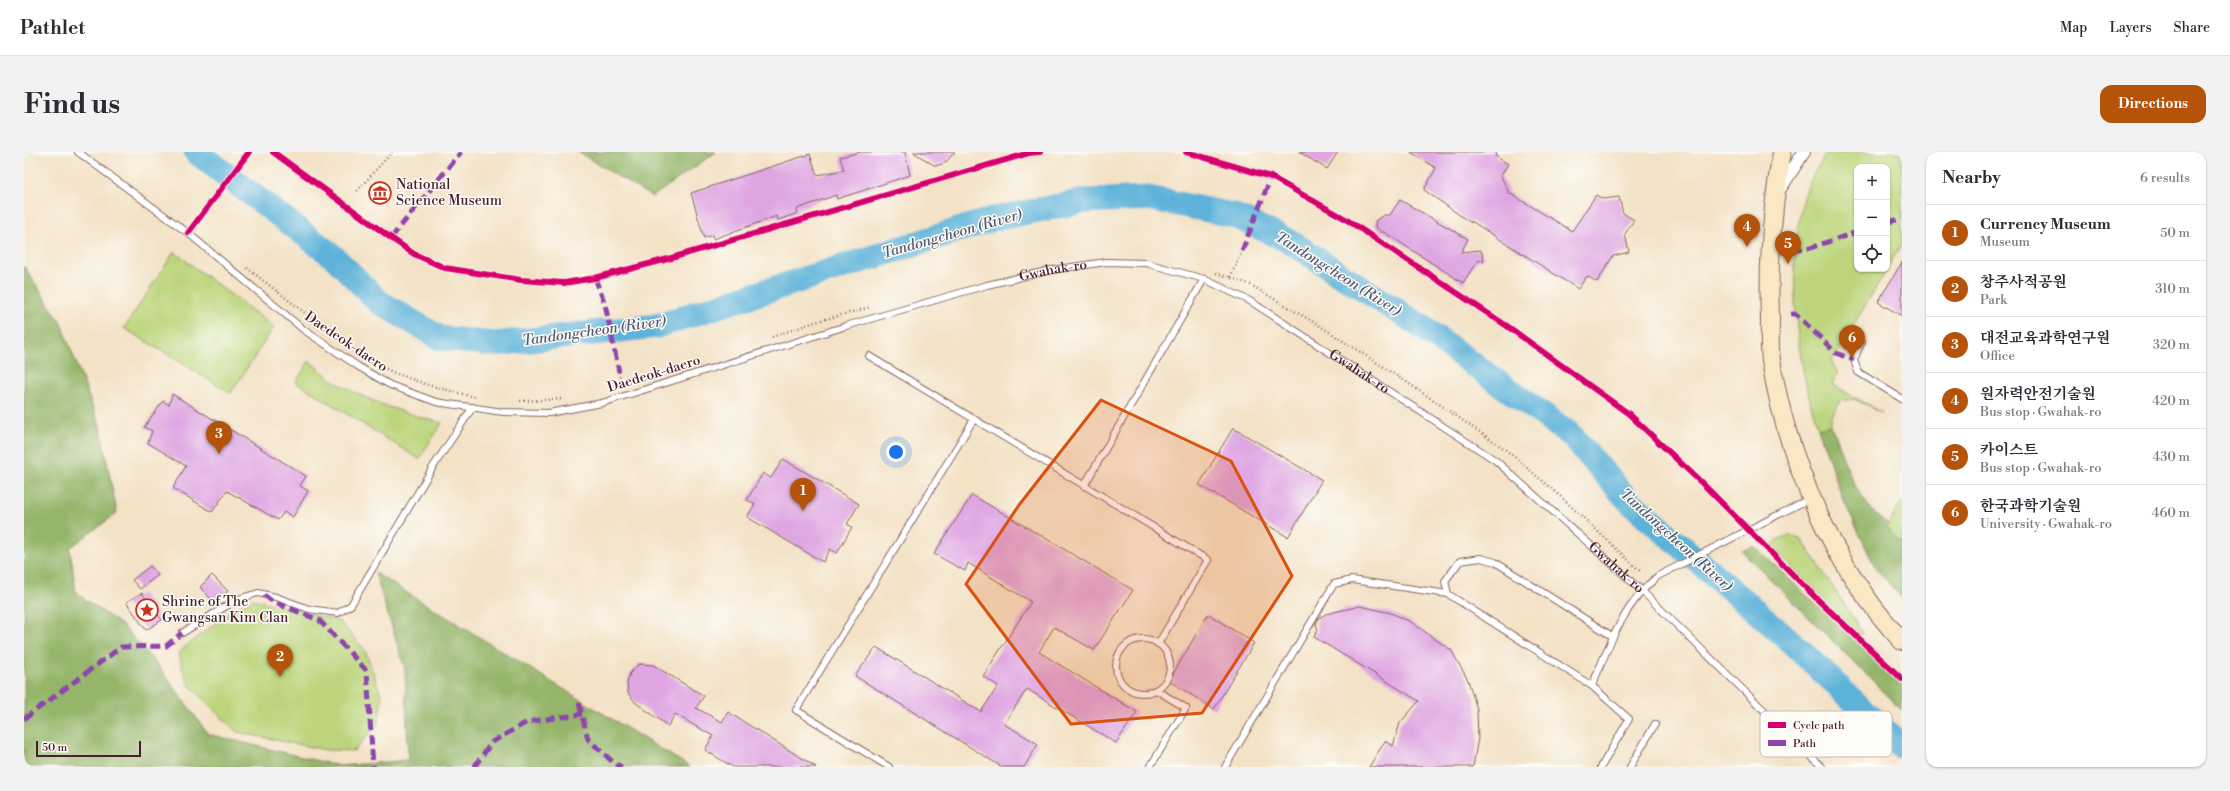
<!DOCTYPE html>
<meta charset="utf-8">
<style>
:root{--surface:#fff;--page:#f2f2f3;--text:#2b2b33;--muted:#7c7c81;--line:#e1e1e2;--accent:#b45309}
body{margin:0;font-family:"Libre Bodoni","Noto Serif KR",serif;background:var(--page);color:var(--text)}
.controls{position:absolute;right:12px;top:12px;display:grid;overflow:hidden;border-radius:8px;box-shadow:0 1px 3px #0004}
.controls button{width:36px;height:36px;display:grid;place-items:center;padding:0;border:0;border-bottom:1px solid var(--line);background:var(--surface);color:var(--text);font:20px sans-serif}
.scale{position:absolute;left:12px;bottom:10px;width:105px;box-sizing:border-box;padding-left:4px;border:2px solid #4a1f2b;border-top:0;font-size:11px;line-height:14px;white-space:nowrap;color:#4a1f2b;-webkit-text-stroke:3px #fdfcf7;paint-order:stroke}
.you{position:absolute;left:872px;top:300px;width:14px;height:14px;margin:-10px;border:3px solid #fff;border-radius:50%;background:#1a73e8;box-shadow:0 0 0 6px #1a73e833}
.badge{display:grid;place-items:center;width:26px;height:26px;border-radius:50%;background:var(--accent);color:#fff;font-size:13px;font-weight:700}
.pin{position:absolute;translate:-50% -33px;filter:drop-shadow(0 1px 2px #0008)}
.pin::after{content:'';position:absolute;top:21px;width:14px;height:12px;background:inherit;clip-path:polygon(0 0,100% 0,50% 100%)}
.list{margin:0;padding:0;list-style:none}
h2{display:flex;justify-content:space-between;align-items:center;height:52px;margin:0;padding:0 16px;font-size:17px}
h2 small{font-size:13px;font-weight:400;color:var(--muted)}
.list li{display:grid;grid-template-columns:26px 1fr auto;gap:12px;align-items:center;box-sizing:border-box;height:56px;padding:0 16px;border-top:1px solid var(--line)}
.list b{display:block;font-size:15px;white-space:nowrap}
.list p{margin:0;font-size:13px;white-space:nowrap;color:var(--muted)}
.list em{font-size:13px;font-style:normal;color:var(--muted)}
.icon{flex:none;width:22px;height:22px;fill:none;stroke:currentColor;stroke-width:2;stroke-linecap:round;stroke-linejoin:round}
.map{position:relative;flex:none;width:1878px;height:615px;overflow:hidden;border-radius:12px}
header{display:flex;align-items:center;gap:24px;box-sizing:border-box;height:56px;padding:0 20px;background:var(--surface);border-bottom:1px solid var(--line)}
header strong{font-size:19px}
nav{display:flex;gap:22px;margin-inline-start:auto;font-size:14px}
.intro{display:flex;align-items:center;justify-content:space-between;box-sizing:border-box;height:96px;padding:0 24px}
h1{margin:0;font-size:28px}
.button{padding:10px 18px;border-radius:12px;background:var(--accent);color:#fff;font-size:14px;font-weight:700}
main{display:flex;gap:24px;padding:0 24px}
aside{flex:1;background:var(--surface);border-radius:12px;box-shadow:0 1px 3px #0004}
.map>svg:first-child{display:block}
</style>
<header>
<strong>Pathlet</strong>
<nav><a>Map</a><a>Layers</a><a>Share</a></nav>
</header>
<div class="intro"><h1>Find us</h1><a class="button">Directions</a></div>
<main>
<div class="map">
<svg width="1878" height="615" viewBox="0 0 1878 615">
<rect width="100%" height="100%" fill="#fdfcf7"/>
<filter id="ink" filterUnits="userSpaceOnUse"><feTurbulence type="fractalNoise" baseFrequency=".025" numOctaves="2"/><feDisplacementMap in="SourceGraphic" scale="8" xChannelSelector="R" yChannelSelector="G"/><feConvolveMatrix kernelMatrix="1 2 1 2 8 2 1 2 1" color-interpolation-filters="sRGB"/></filter>
<filter id="wash" filterUnits="userSpaceOnUse"><feTurbulence type="fractalNoise" baseFrequency=".012" numOctaves="4" result="noise"/><feDisplacementMap in="SourceGraphic" scale="16" xChannelSelector="R" yChannelSelector="G"/><feGaussianBlur stdDeviation="0.9" result="paint"/><feColorMatrix in="noise" values="0 0 0 0 0 0 0 0 0 0 0 0 0 0 0 0 0 1.4 0 .05"/><feComposite in="paint" operator="in"/></filter>
<g filter="url(#wash)">
<rect width="100%" height="100%" fill="#f3e2c6"/>
<g fill="#bcd57b" stroke="#837a53">
<path d="M1803,0h75v91l-15,26v-102h-30v102h30l-55,92 6,13 -6,10 49,29 -27,-14 -14,2 -9,17v7l-13,3c-22,-67 -31,-153 -16,-223 4,-19 15,-37 25,-53z"/>
<polygon points="150,100 250,175 207,241 100,176"/>
<path d="M285,209c10,8 21,18 32,24 32,18 66,29 101,38l-23,36 -123,-77z"/>
<polygon points="1878,349 1878,392 1862,376"/>
<polygon points="1766,383 1777,387 1784,397 1839,481 1835,483 1747,394 1753,388"/>
<polygon points="229,447 315,469 341,498 358,545 354,572 330,599 302,598 213,580 166,534 158,516 155,500 205,460"/>
</g>
<g fill="#95b66b" stroke="#706a4b">
<polygon points="554,0 692,0 628,45"/>
<polygon points="0,114 37,171 76,274 93,361 46,396 52,441 98,473 136,516 184,582 315,614 384,608 381,517 351,421 666,615 0,615"/>
<path d="M1807,273c14,37 24,76 57,99l-2,4 16,16v54l-27,-31 -33,-70 -24,-69z"/>
<polygon points="1730,394 1878,533 1878,558 1718,399"/>
</g>
<g fill="none" stroke-linecap="round" stroke-linejoin="round">
<polyline stroke="#5db2d9" stroke-width="25" points="172,0 310,105 355,150 416,186 470,192 632,174 969,67 1060,49 1124,46 1209,63 1265,89 1395,173 1547,283 1605,349 1762,485 1878,595"/>
</g>
<g id="blocks">
<g fill="#dfa6e2">
<polygon points="836,0 881,0 886,23 813,47 812,43 773,57 774,61 754,68 753,64 689,87 688,83 680,86 667,41 786,2 793,23 820,18 816,5"/>
<polygon points="889,0 931,0 921,11 915,13 910,13"/>
<polygon points="1275,0 1314,0 1303,17"/>
<polygon points="1387,0 1473,0 1471,4 1484,12 1477,24 1485,41 1548,79 1572,43 1579,47 1595,45 1599,61 1610,68 1601,82 1605,100 1589,104 1573,130 1563,124 1554,137 1447,69 1447,71 1400,38 1412,16"/>
<polygon points="1376,48 1444,87 1437,100 1457,98 1460,108 1453,109 1439,131 1360,80 1357,80 1351,74 1352,68 1360,63 1366,63"/>
<polygon points="1878,110 1878,164 1854,150"/>
<polygon points="148,242 282,324 276,334 284,339 269,365 260,360 254,368 203,339 188,360 149,336 162,314 124,291 128,279 120,275 139,249 145,253"/>
<polygon points="1209,276 1298,328 1264,385 1175,333"/>
<polygon points="759,307 835,352 823,372 828,375 813,401 806,397 799,410 723,365 731,352 723,348 739,321 747,326"/>
<polygon points="948,343 1109,438 1070,498 1030,475 1015,500 1113,560 1092,591 1003,537 980,572 1014,592 1000,615 978,615 831,524 852,495 957,560 974,534 959,524 1007,450 944,411 941,419 910,402"/>
<polygon points="126,414 134,423 116,437 108,428"/>
<polygon points="188,423 204,439 191,451 176,435"/>
<polygon points="118,441 138,468 122,478 102,450"/>
<polygon points="1336,454 1367,461 1387,470 1427,498 1444,528 1453,557 1454,586 1449,615 1345,615 1361,589 1369,594 1376,571 1395,549 1290,485 1294,478 1292,472 1295,466 1302,462"/>
<polygon points="1184,462 1230,491 1190,557 1145,529"/>
<polygon points="615,512 629,513 680,544 672,556 698,570 704,560 792,615 709,615 681,598 689,584 651,562 644,574 612,551 604,541 603,531 606,521"/>
</g>
</g>
</g>
<g filter="url(#ink)">
<use href="#blocks" fill-opacity="0" stroke="#856361" stroke-width="1"/>
<g fill="none" stroke-linecap="round" stroke-linejoin="round">
<g stroke="#856361" stroke-width="8">
<g id="service">
<path id="s1" d="M54,0l110,81 116,97 55,37 31,18 46,17 67,10 46,1 53,-10 244,-77 141,-41 64,-15 55,-8 40,1 58,16 46,22 245,159 146,130 181,177"/>
<polyline points="1838,189 1830,208 1834,220 1878,247"/>
<polyline points="845,204 1184,408 1134,492"/>
<polyline points="1060,334 1180,127"/>
<polyline points="1424,442 1421,429 1436,409 1457,406 1471,410 1588,484"/>
<polyline points="158,481 214,447 234,441 252,445 285,457 314,461 327,453 409,315 449,255"/>
<circle cx="1119" cy="514" r="27"/>
<path d="M1568,534c16,-39 32,-83 66,-110l153,-78"/>
<polyline points="865,615 772,558 950,267"/>
<polyline points="1126,615 1162,556 1132,538"/>
<polyline points="1201,615 1310,432 1328,428 1424,442 1568,534 1605,567 1577,615"/>
<polyline points="1606,615 1631,572"/>
</g>
</g>
<g stroke="#856361" stroke-width="14">
<polyline id="minor" points="1754,40 1780,0"/>
</g>
<g stroke="#856361" stroke-width="20">
<path id="secondary" d="M1758,0c-10,55 -14,109 -12,165 0,14 -1,29 1,43 15,97 63,209 131,281"/>
</g>
<g stroke="#856361" stroke-width="2.5" stroke-dasharray="1 3" stroke-linecap="butt">
<polyline points="333,39 368,0"/>
<polyline points="223,116 290,168 344,206 368,220 404,233 451,245"/>
<polyline points="1192,121 1225,132 1296,174 1387,233 1482,298 1535,343 1616,419"/>
<polyline points="1206,125 1218,99"/>
<polyline points="748,185 791,170 847,155"/>
<polyline points="595,220 597,236"/>
<polyline points="496,249 539,247"/>
</g>
<use href="#service" stroke="#fff" stroke-width="6"/>
<use href="#minor" stroke="#fff" stroke-width="12"/>
<use href="#secondary" stroke="#fae7c3" stroke-width="18"/>
<g stroke="#8e44ad" stroke-width="5" stroke-dasharray="10 5" stroke-linecap="butt">
<polyline points="1863,70 1878,67"/>
<polyline points="367,86 437,0"/>
<polyline points="1769,96 1780,98 1833,80"/>
<polyline points="1218,99 1247,25"/>
<polyline points="571,126 581,152 595,220"/>
<polyline points="1767,162 1772,162 1812,201 1830,208"/>
<polyline points="240,443 249,450 295,468 343,519 349,615"/>
<polyline points="555,551 564,587 590,611 598,615"/>
<polyline points="0,567 97,495 142,494 158,481"/>
<polyline points="450,615 468,590 503,570 558,562"/>
</g>
<g stroke="#fdfcf7" stroke-width="8">
<g id="cycleway">
<polyline points="249,0 367,86 390,102 421,116 497,128 540,131 571,126 644,107 1005,1 1016,0"/>
<polyline points="1162,0 1247,25 1320,66 1483,174 1605,262 1681,334 1792,446 1878,527"/>
<polyline points="164,81 225,0"/>
</g>
</g>
<use href="#cycleway" stroke="#d6006c" stroke-width="6"/>
</g>
</g>
<path fill="#d8530f" fill-opacity="0.2" stroke="#d8530f" stroke-width="3" stroke-linejoin="round" d="M1077,248l130,61 61,115 -90,137 -131,11 -105,-140 53,-79z"/>
<defs>
<g id="museum-ring" transform="scale(1.15)"><circle r="9.5" fill="#fdfcf7" stroke="#c8321e" stroke-width="1.5"/><path d="M0-6L6-3V-2H-6V-3ZM-5-1h2V3h-2ZM-1-1h2V3h-2ZM3-1h2V3H3ZM-6 4H6V6H-6Z" fill="#c8321e"/></g>
<g id="sight-ring" transform="scale(1.15)"><circle r="9.5" fill="#fdfcf7" stroke="#c8321e" stroke-width="1.5"/><path d="M0-6L1.8-2.2L6-1.7L2.9 1.2L3.7 5.4L0 3.3L-3.7 5.4L-2.9 1.2L-6-1.7L-1.8-2.2Z" fill="#c8321e"/></g>
</defs>
<g fill-rule="evenodd">
<use href="#museum-ring" x="356" y="41"/>
<use href="#sight-ring" x="123" y="458"/>
</g>
<g text-anchor="middle" dominant-baseline="central" stroke-width="3" stroke-linejoin="round" paint-order="stroke">
<g font-size="14" fill="#4a1f2b" stroke="#fdfcf7" text-anchor="start">
<text x="372" y="33">National<tspan x="372" dy="16">Science Museum</tspan></text>
<text x="138" y="450">Shrine of The<tspan x="138" dy="16">Gwangsan Kim Clan</tspan></text>
</g>
<g font-size="14" fill="#4a1f2b" stroke="#fdfcf7">
<text stroke="none"><textPath href="#s1" startOffset="1077">Gwahak-ro</textPath></text>
<text transform="translate(322 190) rotate(34)">Daedeok-daero</text>
<text stroke="none"><textPath href="#s1" startOffset="1412">Gwahak-ro</textPath></text>
<text transform="translate(630 222) rotate(-17)">Daedeok-daero</text>
<text stroke="none"><textPath href="#s1" startOffset="1736">Gwahak-ro</textPath></text>
</g>
<g font-size="15" font-style="italic" fill="#525a71" stroke="#fdfcf7">
<text transform="translate(928 82) rotate(-16)">Tandongcheon (River)</text>
<text transform="translate(1314 122) rotate(32)">Tandongcheon (River)</text>
<text transform="translate(570 179) rotate(-8)">Tandongcheon (River)</text>
<text transform="translate(1652 388) rotate(42)">Tandongcheon (River)</text>
</g>
</g>
<rect x="1736" y="559" width="132" height="46" rx="6" fill="#fdfcf7" stroke="#c7baba" stroke-width="1"/>
<rect x="1744" y="570" width="18" height="6" fill="#d6006c"/>
<rect x="1744" y="588" width="18" height="6" fill="#8e44ad"/>
<g font-size="11" fill="#4a1f2b">
<text x="1769" y="577">Cycle path</text>
<text x="1769" y="595">Path</text>
</g>
</svg>
<div class="controls">
<button>+</button>
<button>−</button>
<button><svg class="icon" aria-label="locate" viewBox="0 0 24 24"><circle cx="12" cy="12" r="6"/><path d="M12 2v4M12 18v4M2 12h4M18 12h4"/></svg></button>
</div>
<div class="scale">50 m</div>
<div class="you"></div>
<div class="pin badge" style="left:779px;top:359px">1</div>
<div class="pin badge" style="left:256px;top:525px">2</div>
<div class="pin badge" style="left:195px;top:302px">3</div>
<div class="pin badge" style="left:1723px;top:95px">4</div>
<div class="pin badge" style="left:1764px;top:112px">5</div>
<div class="pin badge" style="left:1828px;top:206px">6</div>
</div>
<aside>
<h2>Nearby<small>6 results</small></h2>
<ul class="list">
<li><span class="badge">1</span><div><b>Currency Museum</b><p>Museum</p></div><em>50 m</em></li>
<li><span class="badge">2</span><div><b>창주사적공원</b><p>Park</p></div><em>310 m</em></li>
<li><span class="badge">3</span><div><b>대전교육과학연구원</b><p>Office</p></div><em>320 m</em></li>
<li><span class="badge">4</span><div><b>원자력안전기술원</b><p>Bus stop · Gwahak-ro</p></div><em>420 m</em></li>
<li><span class="badge">5</span><div><b>카이스트</b><p>Bus stop · Gwahak-ro</p></div><em>430 m</em></li>
<li><span class="badge">6</span><div><b>한국과학기술원</b><p>University · Gwahak-ro</p></div><em>460 m</em></li>
</ul>
</aside>
</main>
